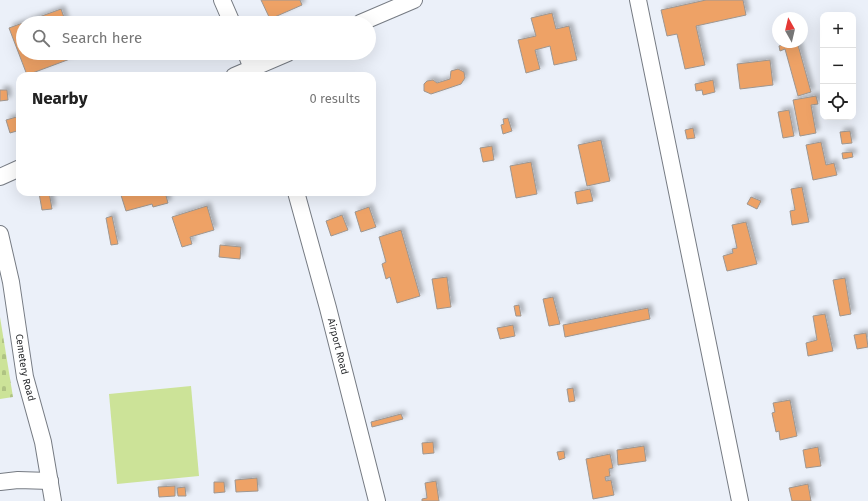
<!DOCTYPE html>
<meta charset="utf-8">
<style>
:root{--surface:#fff;--page:#f2f2f2;--text:#222;--muted:#767676;--line:#e0e0e0}
body{margin:0;font-family:"Fira Sans",sans-serif;background:var(--page);color:var(--text)}
.controls{position:absolute;right:12px;top:12px;display:grid;overflow:hidden;border-radius:8px;box-shadow:0 4px 16px #0002}
.controls button{width:36px;height:36px;display:grid;place-items:center;padding:0;border:0;border-bottom:1px solid var(--line);background:var(--surface);color:var(--text);font:20px sans-serif}
.compass{position:absolute;left:772px;top:12px;width:36px;height:36px;border-radius:50%;background:var(--surface);box-shadow:0 4px 16px #0002;rotate:352deg}
.list{margin:0;padding:0;list-style:none}
h2{display:flex;justify-content:space-between;align-items:center;height:52px;margin:0;padding:0 16px;font-size:17px}
h2 small{font-size:13px;font-weight:400;color:var(--muted)}
.icon{flex:none;width:22px;height:22px;fill:none;stroke:currentColor;stroke-width:2;stroke-linecap:round;stroke-linejoin:round}
.map{position:relative;flex:none;width:868px;height:501px;overflow:hidden}
.search{position:absolute;background:var(--surface);box-shadow:0 4px 16px #0002;left:16px;top:16px;width:360px;height:44px;display:flex;align-items:center;gap:10px;box-sizing:border-box;padding:0 14px;border-radius:22px;color:var(--muted);font-size:15px}
.panel{position:absolute;background:var(--surface);box-shadow:0 4px 16px #0002;left:16px;top:72px;width:360px;height:124px;border-radius:12px}
.map>svg:first-child{display:block}
</style>
<div class="map">
<svg width="868" height="501" viewBox="0 0 868 501">
<defs>
<pattern id="cemetery-stones" width="16" height="16" patternUnits="userSpaceOnUse"><rect width="16" height="16" fill="#cce398"/><path d="M2 7V4a2 2 0 0 1 4 0v3zM10 15v-3a2 2 0 0 1 4 0v3z" fill="#afc383"/></pattern>
<filter id="shadow"><feDropShadow dx="3.5" dy="-3.5" stdDeviation="2" flood-color="#0004"/></filter>
</defs>
<rect width="100%" height="100%" fill="#ebf0f9"/>
<polygon fill="url(#cemetery-stones)" points="0,317 13,397 0,399"/>
<polygon fill="#cce398" points="191,386 199,476 117,484 109,394"/>
<g fill="#eea266" stroke="#9e9690" filter="url(#shadow)">
<polygon points="261,0 300,0 302,5 270,19"/>
<polygon points="706,0 743,0 746,15 696,26 705,65 685,69 677,34 667,36 661,10"/>
<polygon points="61,9 66,23 23,23 23,53 77,53 78,56 27,75 9,28"/>
<polygon points="552,13 556,29 569,26 577,60 554,65 550,46 535,50 540,69 526,73 518,40 536,36 531,18"/>
<polygon points="782,42 792,42 793,46 798,45 811,92 798,96 785,49 780,51 779,46 782,45"/>
<polygon points="770,60 773,85 740,89 737,64"/>
<polygon points="458,69 464,72 465,78 461,84 431,94 424,91 424,84 427,81 433,80 437,83 450,79 451,71"/>
<polygon points="713,80 715,92 703,95 702,90 696,91 695,84"/>
<polygon points="0,90 7,90 8,100 0,101"/>
<polygon points="816,96 818,104 811,105 816,133 800,136 793,100"/>
<polygon points="789,110 794,136 783,138 778,112"/>
<polygon points="20,116 20,130 10,133 6,120"/>
<polygon points="508,118 512,131 503,134 501,125 504,124 503,119"/>
<polygon points="693,128 695,138 687,139 685,130"/>
<polygon points="850,131 852,143 842,144 840,132"/>
<polygon points="601,140 610,181 587,186 578,145"/>
<polygon points="821,142 826,165 834,163 837,175 813,180 806,145"/>
<polygon points="492,146 494,160 483,162 480,148"/>
<polygon points="852,152 853,157 843,159 842,153"/>
<polygon points="531,162 537,194 516,198 510,166"/>
<polygon points="802,187 809,222 792,225 790,211 795,210 791,189"/>
<polygon points="590,189 593,201 577,204 575,192"/>
<polygon points="49,192 52,209 42,210 39,193"/>
<polygon points="120,192 165,192 168,203 153,207 152,204 126,211"/>
<polygon points="751,197 761,201 757,209 747,204"/>
<polygon points="207,206 214,230 190,237 192,244 182,247 172,217"/>
<polygon points="369,207 376,227 361,232 355,212"/>
<polygon points="342,215 348,230 331,236 326,221"/>
<polygon points="112,216 118,244 111,245 106,218"/>
<polygon points="746,222 757,264 727,271 723,256 733,253 732,249 737,248 732,225"/>
<polygon points="401,230 420,296 397,303 390,277 386,279 382,264 386,262 379,237"/>
<polygon points="220,245 241,247 240,259 219,257"/>
<polygon points="447,277 451,307 437,309 432,279"/>
<polygon points="845,278 851,314 840,316 833,280"/>
<polygon points="553,297 560,324 549,326 543,299"/>
<polygon points="519,305 521,316 516,316 514,306"/>
<polygon points="648,308 650,319 565,337 563,325"/>
<polygon points="825,314 833,351 808,356 806,343 817,340 813,316"/>
<polygon points="513,325 515,336 500,339 497,328"/>
<polygon points="866,333 868,347 857,349 854,335"/>
<polygon points="573,388 575,401 569,402 567,389"/>
<polygon points="790,400 797,436 780,440 779,431 776,432 772,413 775,412 773,403"/>
<polygon points="401,414 403,419 372,427 371,422"/>
<polygon points="433,442 434,453 423,454 422,443"/>
<polygon points="644,446 646,461 618,465 617,450"/>
<polygon points="818,447 821,466 806,468 803,450"/>
<polygon points="564,451 565,458 559,460 557,452"/>
<polygon points="610,454 613,468 609,469 610,476 605,477 606,481 611,480 614,495 593,499 586,459"/>
<polygon points="257,478 258,491 236,492 235,480"/>
<polygon points="436,481 439,501 422,501 422,499 427,498 425,483"/>
<polygon points="214,482 224,482 225,492 214,493"/>
<polygon points="808,484 811,501 792,501 789,488"/>
<polygon points="175,486 175,496 159,497 158,487"/>
<polygon points="185,487 186,496 178,496 177,488"/>
</g>
<g fill="none" stroke-linecap="round" stroke-linejoin="round">
<g stroke="#767b83" stroke-width="18">
<g id="minor">
<polyline points="222,0 232,23"/>
<polyline points="638,0 740,501"/>
<polyline points="360,23 414,0"/>
<polyline points="246,53 255,76"/>
<polyline points="234,76 288,53"/>
<polyline points="0,177 20,168"/>
<path id="s1" d="M296,192l32,116 49,193"/>
<path id="s2" d="M0,234l11,48 14,95 18,65 10,59"/>
<polyline points="0,482 18,480 50,481"/>
</g>
</g>
<use href="#minor" stroke="#fff" stroke-width="16"/>
</g>
<g text-anchor="middle" dominant-baseline="central" stroke-width="3.5" stroke-linejoin="round" paint-order="stroke">
<g font-size="10" fill="#282a2d" stroke="#fff">
<text stroke="none"><textPath href="#s1" startOffset="160">Airport Road</textPath></text>
<text stroke="none"><textPath href="#s2" startOffset="136">Cemetery Road</textPath></text>
</g>
</g>
</svg>
<div class="controls">
<button>+</button>
<button>−</button>
<button><svg class="icon" aria-label="locate" viewBox="0 0 24 24"><circle cx="12" cy="12" r="6"/><path d="M12 2v4M12 18v4M2 12h4M18 12h4"/></svg></button>
</div>
<svg class="compass" viewBox="-18 -18 36 36"><path d="M0-13l5 13h-10z" fill="#e53935"/><path d="M0 13l5-13h-10z" fill="#767676"/></svg>
<div class="search"><svg class="icon" aria-label="search" viewBox="0 0 24 24"><circle cx="10" cy="10" r="6"/><path d="M15 15l6 6"/></svg>Search here</div>
<section class="panel">
<h2>Nearby<small>0 results</small></h2>
<ul class="list">
</ul>
</section>
</div>
